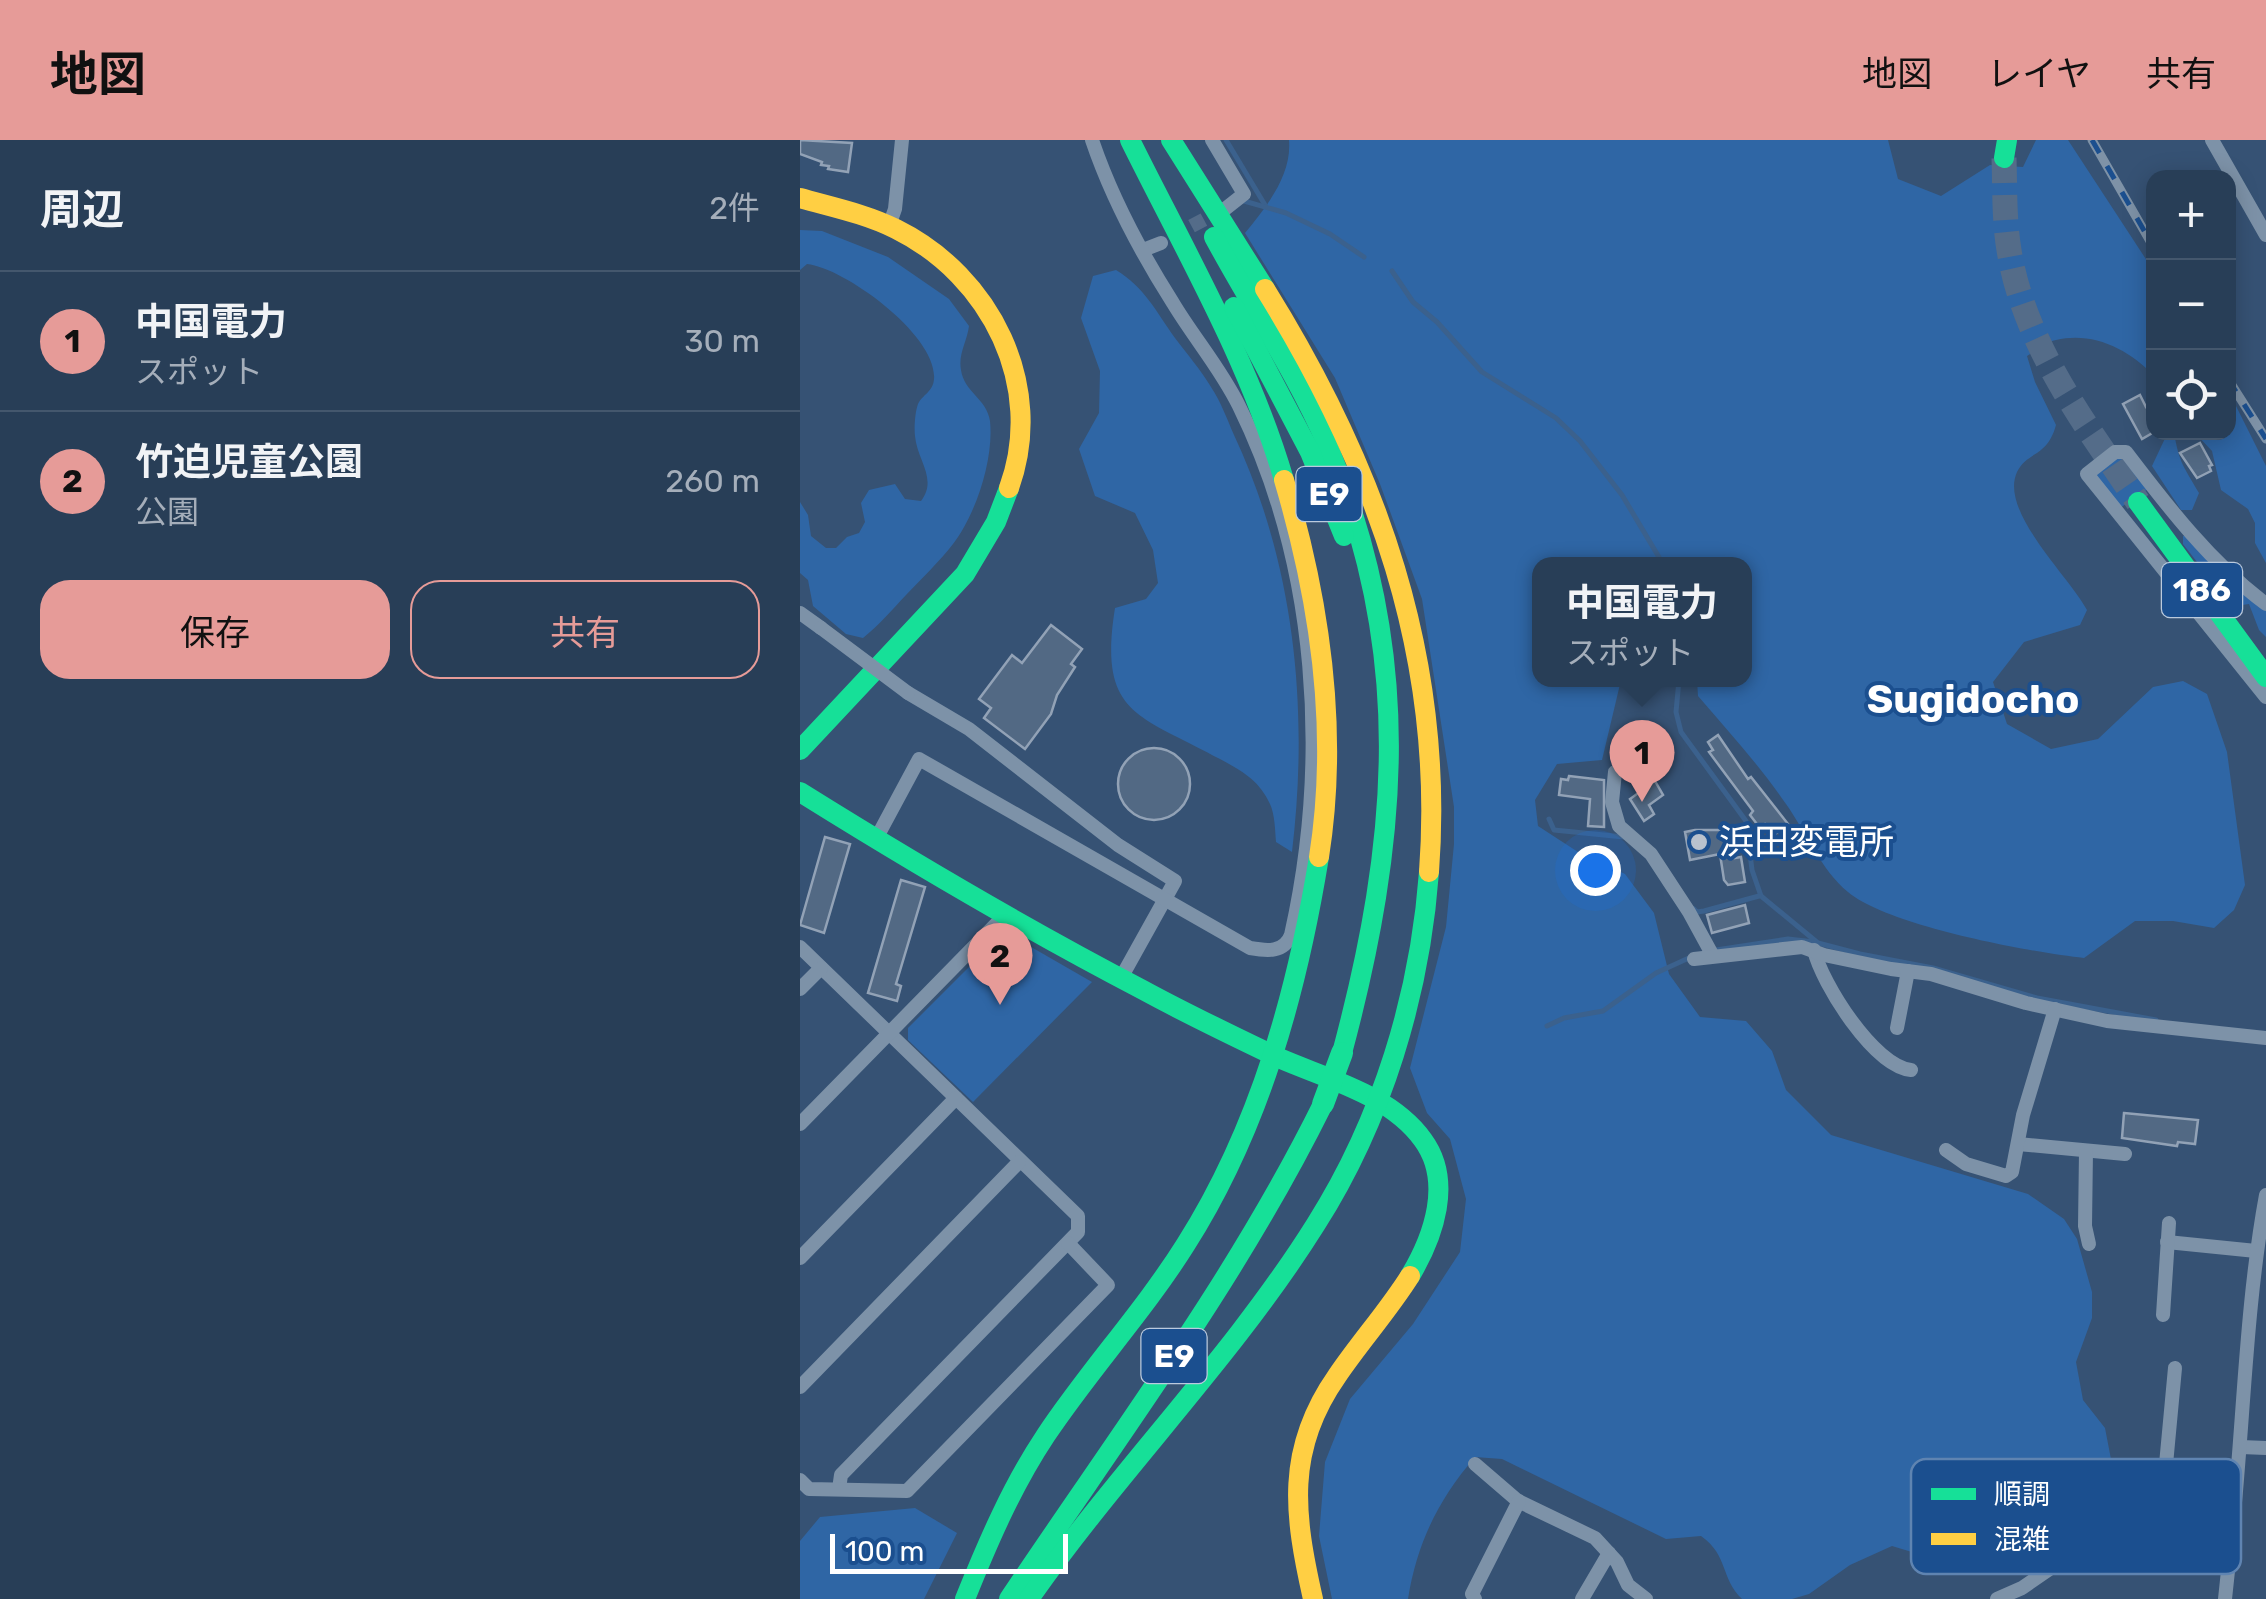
<!DOCTYPE html>
<html lang="ja">
<meta charset="utf-8">
<style>
:root{--surface:#283e57;--page:#344961;--text:#f1f3f6;--muted:#a5aeba;--line:#44576d;--accent:#e69b98}
body{margin:0;font-family:Rubik,"Noto Sans JP",sans-serif;background:var(--page);color:var(--text)}
.controls{position:absolute;right:30px;top:30px;display:grid;overflow:hidden;border-radius:20px;box-shadow:0 5px 25px #0003}
.controls button{width:90px;height:90px;display:grid;place-items:center;padding:0;border:0;border-bottom:2px solid var(--line);background:var(--surface);color:var(--text);font:50px sans-serif}
.scale{position:absolute;left:30px;bottom:25px;width:238px;box-sizing:border-box;padding-left:10px;border:5px solid #fff;border-top:0;font-size:28px;line-height:35px;white-space:nowrap;color:#fff;-webkit-text-stroke:8px #1b4f8f;paint-order:stroke}
.you{position:absolute;left:795px;top:730px;width:35px;height:35px;margin:-25px;border:8px solid #fff;border-radius:50%;background:#1a73e8;box-shadow:0 0 0 15px #1a73e833}
.badge{display:grid;place-items:center;width:65px;height:65px;border-radius:50%;background:var(--accent);color:#111;font-size:32px;font-weight:700}
.pin{position:absolute;translate:-50% -82px;filter:drop-shadow(0 2px 5px #0008)}
.pin::after{content:'';position:absolute;top:52px;width:35px;height:30px;background:inherit;clip-path:polygon(0 0,100% 0,50% 100%)}
.popup{position:absolute;left:732px;top:417px;width:220px;height:130px;box-sizing:border-box;display:grid;place-content:center;border-radius:20px;background:var(--surface);filter:drop-shadow(0 2px 8px #0005);font-size:32px;white-space:nowrap;color:var(--muted)}
.popup b{font-size:38px;color:var(--text)}
.popup::after{content:'';position:absolute;left:50%;top:100%;margin-left:-20px;border:20px solid transparent;border-top-color:var(--surface)}
.list{margin:0;padding:0;list-style:none}
h2{display:flex;justify-content:space-between;align-items:center;height:130px;margin:0;padding:0 40px;font-size:42px}
h2 small{font-size:32px;font-weight:400;color:var(--muted)}
.list li{display:grid;grid-template-columns:65px 1fr auto;gap:30px;align-items:center;box-sizing:border-box;height:140px;padding:0 40px;border-top:2px solid var(--line)}
.list b{display:block;font-size:38px;white-space:nowrap}
.list p{margin:0;font-size:32px;white-space:nowrap;color:var(--muted)}
.list em{font-size:32px;font-style:normal;color:var(--muted)}
.actions{display:flex;gap:20px;padding:30px 40px}
.actions a{flex:1;padding:22px 0;border:2px solid var(--accent);border-radius:30px;text-align:center;font-size:35px;color:var(--accent)}
.actions .main{background:var(--accent);color:#111}
.icon{flex:none;width:55px;height:55px;fill:none;stroke:currentColor;stroke-width:2;stroke-linecap:round;stroke-linejoin:round}
.map{position:relative;flex:none;width:1466px;height:1459px;overflow:hidden}
header{display:flex;align-items:center;gap:60px;box-sizing:border-box;height:140px;padding:0 50px;background:var(--accent);color:#111}
header strong{font-size:48px}
nav{display:flex;gap:55px;margin-inline-start:auto;font-size:35px}
main{display:flex}
aside{flex:1;background:var(--surface)}
.map>svg:first-child{display:block}
</style>
<header>
<strong>地図</strong>
<nav><a>地図</a><a>レイヤ</a><a>共有</a></nav>
</header>
<main>
<aside>
<h2>周辺<small>2件</small></h2>
<ul class="list">
<li><span class="badge">1</span><div><b>中国電力</b><p>スポット</p></div><em>30 m</em></li>
<li><span class="badge">2</span><div><b>竹迫児童公園</b><p>公園</p></div><em>260 m</em></li>
</ul>
<div class="actions"><a class="main">保存</a><a>共有</a></div>
</aside>
<div class="map">
<svg width="1466" height="1459" viewBox="0 0 1466 1459">
<rect width="100%" height="100%" fill="#365274"/>
<g fill="#2f66a5">
<path d="M489,0h599l10,39 43,17 49,-31 33,2 13,-27h32l85,130v105c-24,-26 -61,-44 -97,-35 -10,2 -20,11 -29,16l8,26 21,43c-9,33 -29,26 -39,47 -18,39 51,103 70,138l-7,15 -56,17 -31,40 14,42 44,25 47,-10 55,-52 30,-6 24,13 20,58 18,133 -11,25 -20,18 -41,-7h-38l-51,37c-54,-6 -196,-32 -236,-66 -27,-22 -42,-60 -62,-88 -26,-38 -58,-73 -88,-108l-1,-16h47v-116h-204v116h81l-19,80 -45,4 -22,36 3,26 40,26 47,22 29,39 15,61 31,43 46,4 26,30 14,39 45,45 197,59 36,25 13,20 15,53v26l-16,44 7,38 22,28 10,52 -5,18 -45,15 -25,18 -62,30 -43,-2 -43,-13 -42,19 -41,29 -17,5h-50c-22,-21 -13,-43 -41,-63l-35,3 -164,-80 -27,-2c-37,43 -58,86 -67,142h-76l-13,-63 6,-74 25,-63 63,-75 47,-72 6,-53 -16,-60 -23,-26 -17,-45 36,-141 8,-83v-37l-32,-208 -42,-115 -45,-106 -90,-145c22,-27 47,-58 44,-93z"/>
<path d="M0,90l22,1 66,26 61,42 20,27c-2,16 -11,28 -8,44 3,22 26,29 29,51 4,38 -14,93 -37,123 -14,18 -31,34 -47,51 -14,15 -27,30 -43,43l-17,-4 -33,-28 -5,-26 -8,-7v-71l8,13 3,21 15,12h10l11,-11 12,-4 6,-11 -4,-19 8,-13 26,-6 10,15 16,2c17,-22 -4,-41 -6,-65 -1,-8 0,-24 3,-32 5,-10 15,-12 16,-25 4,-43 -89,-111 -127,-115l-7,6z"/>
<path d="M316,130c28,17 40,41 59,68 12,16 26,32 36,49 10,15 16,32 23,48 61,130 75,275 58,417l-16,-10c-1,-12 -1,-27 -6,-38 -11,-24 -28,-33 -50,-45 -82,-45 -122,-44 -105,-151l31,-9 12,-16 -5,-33 -18,-37 -40,-17 -16,-47 20,-36 1,-42 -19,-53 12,-42z"/>
<polygon points="1429,252 1466,326 1466,423 1455,403 1455,383 1448,369 1421,350 1412,311 1395,293 1428,292"/>
<path d="M1368,292l12,1 -5,5c5,27 11,32 24,55l-7,17h-11l-29,-44z"/>
<polygon points="1318,315 1326,316 1348,349 1320,368 1296,338 1296,330"/>
<polygon points="1383,396 1386,396 1466,471 1466,497 1459,490 1449,464 1436,466 1429,463 1383,404"/>
<polygon points="212,796 292,842 173,962 108,900 108,888 197,799"/>
<polygon points="115,1368 157,1393 124,1459 0,1459 0,1401 20,1377"/>
</g>
<g fill="none" stroke-linecap="round" stroke-linejoin="round">
<g stroke="#3b618d" stroke-width="5">
<polyline points="426,0 465,65"/>
<polyline points="444,61 486,73 530,94 564,117"/>
<polyline points="592,131 613,162 637,182 682,232 756,278 780,301 822,355 863,424"/>
<polyline points="879,540 876,572 881,592 946,681 952,730 961,756 1018,803 1060,814 1133,828 1237,858 1356,880"/>
<polyline points="749,679 754,690 824,697"/>
<polyline points="894,769 897,772 904,771 959,756"/>
<polyline points="916,810 988,799 1014,802"/>
<polyline points="747,886 764,878 803,871 856,833 891,817"/>
</g>
</g>
<g fill="#526984" stroke="#92a2b6" stroke-width="2.5">
<polygon points="0,0 52,3 48,32 28,29 29,26 21,25 22,22 0,14"/>
<polygon points="1340,255 1346,267 1354,263 1354,292 1342,299 1323,264"/>
<polygon points="1400,303 1412,325 1409,326 1411,331 1397,338 1380,313"/>
<polygon points="251,485 282,509 271,524 275,527 257,555 251,574 225,609 184,578 191,568 179,559 212,515 222,523"/>
<polygon points="918,595 948,639 951,637 988,684 974,695 965,684 960,688 950,675 953,671 909,612 913,610 908,602"/>
<circle cx="354" cy="644" r="36"/>
<polygon points="769,636 804,640 804,687 788,686 790,659 759,655 761,639 768,640"/>
<polygon points="855,641 863,655 849,665 854,674 844,681 830,659"/>
<polygon points="895,690 936,690 935,718 941,717 945,742 928,745 924,740 920,714 890,720 885,692"/>
<polygon points="25,697 50,704 24,793 0,785"/>
<polygon points="101,740 125,747 96,844 101,846 97,861 68,853"/>
<polygon points="945,765 949,783 912,793 907,775"/>
<polygon points="1324,973 1398,980 1395,1004 1378,1002 1377,1006 1322,998"/>
</g>
<g fill="none" stroke-linecap="round" stroke-linejoin="round">
<polyline stroke="#546c89" stroke-width="14" stroke-dasharray="14 7" stroke-linecap="butt" points="373,96 420,71"/>
<path stroke="#546c89" stroke-width="25" stroke-dasharray="25 12" stroke-linecap="butt" d="M1204,18c1,31 0,62 5,92 15,95 77,175 129,252"/>
<g stroke="#7d92a8" stroke-width="14">
<polyline points="412,0 444,54 425,69"/>
<polyline points="1412,0 1466,95"/>
<polyline points="89,86 95,69 102,0"/>
<polyline points="343,110 361,103"/>
<path d="M1466,464c-55,-41 -99,-98 -140,-152h-11l-28,22 179,223"/>
<polyline points="0,473 21,488"/>
<polyline points="108,553 169,589 318,705 375,741 321,838"/>
<polyline points="815,632 812,662 819,686 851,714 889,772 913,816"/>
<path d="M76,699l43,-80 331,189c17,3 34,5 41,-13 39,-174 27,-368 -52,-529 -18,-37 -45,-68 -66,-103 -33,-52 -61,-104 -81,-163"/>
<polyline points="0,807 278,1076 278,1092 41,1335 39,1349"/>
<path d="M1014,810c8,34 60,116 97,120"/>
<polyline points="894,819 1002,807 1024,815 1091,829 1131,834 1226,863 1307,881 1466,898"/>
<polyline points="0,849 21,828"/>
<polyline points="1097,888 1108,831"/>
<polyline points="0,984 206,774"/>
<polyline points="1218,1004 1325,1014"/>
<polyline points="1146,1010 1166,1024 1206,1036 1212,1032 1223,975 1255,869"/>
<polyline points="1286,1011 1285,1086 1289,1104"/>
<polyline points="1367,1102 1456,1111"/>
<polyline points="0,1118 156,958"/>
<polyline points="1363,1175 1369,1083"/>
<polyline points="0,1247 219,1022"/>
<polyline points="1441,1307 1466,1308"/>
<polyline points="675,1324 718,1361 795,1398 817,1422 828,1445 846,1459"/>
<polyline points="0,1340 9,1349 107,1351 308,1145 268,1103"/>
<polyline points="1361,1378 1375,1228"/>
<polyline points="675,1459 672,1454 719,1361"/>
<polyline points="782,1459 809,1413"/>
<path d="M1197,1459l25,-11 42,-29 87,-40 82,5c11,-110 13,-220 33,-329"/>
<polyline points="1425,1459 1433,1384"/>
</g>
<g stroke="#16e098" stroke-width="20">
<path d="M330,0c55,111 119,221 154,340"/>
<polyline points="371,0 465,149"/>
<polyline points="1204,18 1207,0"/>
<path d="M414,97c37,69 82,135 113,207 88,208 72,396 15,609"/>
<polyline points="434,167 510,312 544,396"/>
<polyline points="1338,362 1466,537"/>
<polyline points="0,610 165,434 196,382 209,348"/>
<path d="M0,652c112,70 226,137 343,198 44,24 90,46 136,68 48,21 112,37 144,82 30,41 11,96 -13,136"/>
<path d="M165,1459c23,-57 47,-113 81,-164 44,-66 98,-124 140,-191 74,-117 111,-252 133,-387"/>
<path d="M209,1459c109,-163 227,-319 314,-495"/>
<path d="M229,1459c90,-129 203,-241 287,-375 66,-104 104,-229 113,-352"/>
</g>
<g stroke="#ffcf43" stroke-width="20">
<path d="M0,58c32,9 66,16 96,31 95,47 150,157 113,259"/>
<path d="M465,149c112,180 180,370 164,583"/>
<path d="M484,340c36,121 55,251 35,377"/>
<path d="M513,1459c-19,-84 -28,-149 24,-223 23,-34 51,-65 73,-100"/>
</g>
<g stroke="#7e92a7" stroke-width="9">
<g id="rail">
<polyline points="1292,0 1354,108"/>
<polyline points="1428,239 1466,299"/>
</g>
</g>
<use href="#rail" stroke="#1b4f8f" stroke-width="5" stroke-dasharray="15" stroke-linecap="butt"/>
<polyline stroke="#7d92a8" stroke-width="14" points="21,488 108,553"/>
<polyline stroke="#16e098" stroke-width="22" points="523,964 542,913"/>
</g>
<circle fill="#b9c2ce" stroke="#1b4f8f" stroke-width="4" cx="899" cy="702" r="10"/>
<g text-anchor="middle" dominant-baseline="central" stroke-width="8" stroke-linejoin="round" paint-order="stroke">
<g fill="#1b4f8f" stroke="#bbcadd" stroke-width="2.5">
<rect x="496.5" y="327" width="65" height="54" rx="8"/>
<rect x="1362" y="423" width="80" height="54" rx="8"/>
<rect x="341.5" y="1189" width="65" height="54" rx="8"/>
</g>
<g font-size="32" font-weight="bold" fill="#fff">
<text x="529" y="354">E9</text>
<text x="1402" y="450">186</text>
<text x="374" y="1216">E9</text>
</g>
<g font-size="35" fill="#fff" stroke="#1b4f8f" text-anchor="start">
<text x="919" y="702">浜田変電所</text>
</g>
<g font-size="40" font-weight="bold" fill="#fff" stroke="#1b4f8f">
<text x="1173" y="559">Sugidocho</text>
</g>
</g>
<rect x="1111" y="1319" width="330" height="115" rx="15" fill="#1b4f8f" stroke="#5f84b1" stroke-width="2.5"/>
<rect x="1131" y="1348" width="45" height="12" fill="#16e098"/>
<rect x="1131" y="1393" width="45" height="12" fill="#ffcf43"/>
<g font-size="28" fill="#fff">
<text x="1194" y="1364">順調</text>
<text x="1194" y="1409">混雑</text>
</g>
</svg>
<div class="controls">
<button>+</button>
<button>−</button>
<button><svg class="icon" aria-label="locate" viewBox="0 0 24 24"><circle cx="12" cy="12" r="6"/><path d="M12 2v4M12 18v4M2 12h4M18 12h4"/></svg></button>
</div>
<div class="scale">100 m</div>
<div class="you"></div>
<div class="pin badge" style="left:842px;top:662px">1</div>
<div class="popup"><b>中国電力</b>スポット</div>
<div class="pin badge" style="left:200px;top:865px">2</div>
</div>
</main>
